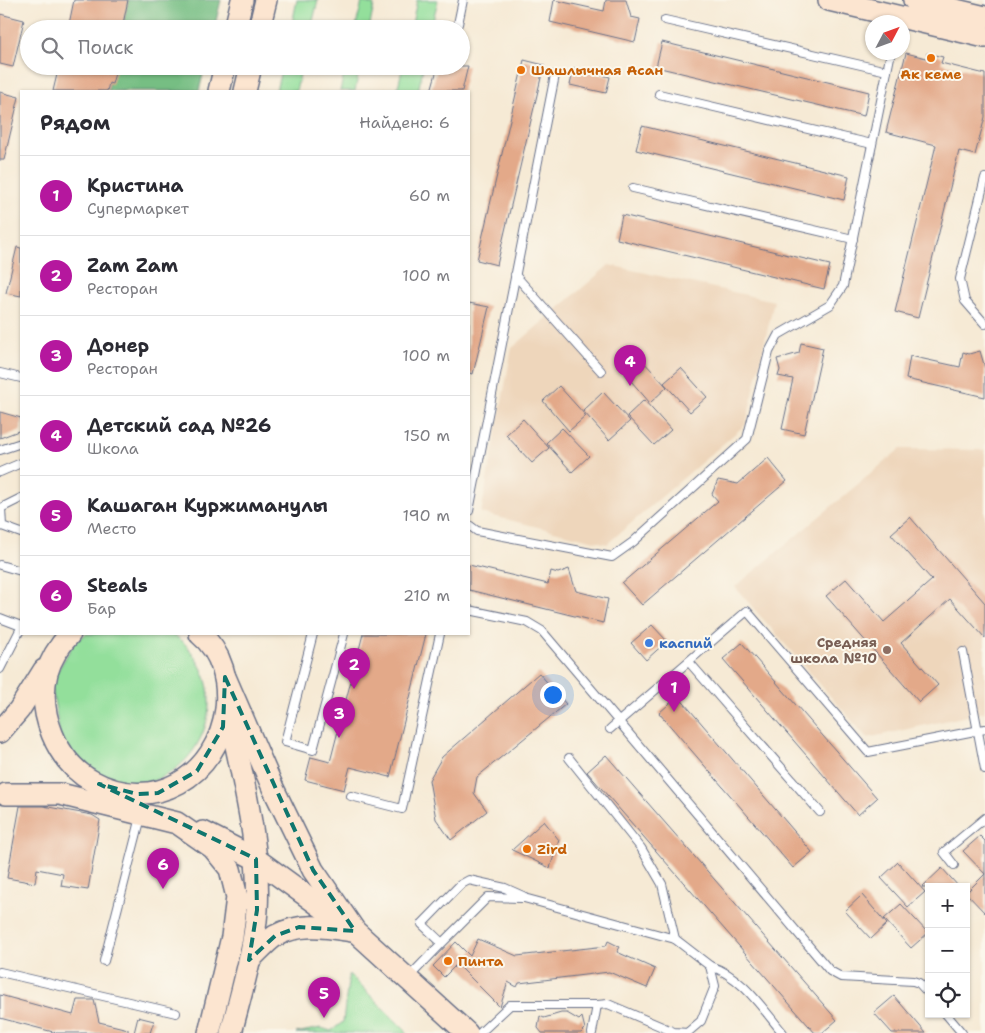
<!DOCTYPE html>
<html lang="ru">
<meta charset="utf-8">
<style>
:root{--surface:#fff;--page:#f2f2f3;--text:#2b2b33;--muted:#7c7c81;--line:#e1e1e2;--accent:#b5179e}
body{margin:0;font-family:"Shantell Sans",sans-serif;background:var(--page);color:var(--text)}
.controls{position:absolute;right:15px;bottom:15px;display:grid;overflow:hidden;border-radius:0px;box-shadow:0 1px 4px #0004}
.controls button{width:45px;height:45px;display:grid;place-items:center;padding:0;border:0;border-bottom:1px solid var(--line);background:var(--surface);color:var(--text);font:25px sans-serif}
.compass{position:absolute;left:865px;top:15px;width:45px;height:45px;border-radius:50%;background:var(--surface);box-shadow:0 1px 4px #0004;rotate:49deg}
.you{position:absolute;left:552px;top:694px;width:18px;height:18px;margin:-12px;border:4px solid #fff;border-radius:50%;background:#1a73e8;box-shadow:0 0 0 8px #1a73e833}
.badge{display:grid;place-items:center;width:32px;height:32px;border-radius:50%;background:var(--accent);color:#fff;font-size:16px;font-weight:700}
.pin{position:absolute;translate:-50% -41px;filter:drop-shadow(0 1px 2px #0008)}
.pin::after{content:'';position:absolute;top:26px;width:18px;height:15px;background:inherit;clip-path:polygon(0 0,100% 0,50% 100%)}
.list{margin:0;padding:0;list-style:none}
h2{display:flex;justify-content:space-between;align-items:center;height:65px;margin:0;padding:0 20px;font-size:21px}
h2 small{font-size:16px;font-weight:400;color:var(--muted)}
.list li{display:grid;grid-template-columns:32px 1fr auto;gap:15px;align-items:center;box-sizing:border-box;height:80px;padding:0 20px;border-top:1px solid var(--line)}
.list b{display:block;font-size:19px;white-space:nowrap}
.list p{margin:0;font-size:16px;white-space:nowrap;color:var(--muted)}
.list em{font-size:16px;font-style:normal;color:var(--muted)}
.icon{flex:none;width:28px;height:28px;fill:none;stroke:currentColor;stroke-width:2;stroke-linecap:round;stroke-linejoin:round}
.map{position:relative;flex:none;width:985px;height:1033px;overflow:hidden}
.search{position:absolute;background:var(--surface);box-shadow:0 1px 4px #0004;left:20px;top:20px;width:450px;height:55px;display:flex;align-items:center;gap:12px;box-sizing:border-box;padding:0 18px;border-radius:28px;color:var(--muted);font-size:19px}
.panel{position:absolute;background:var(--surface);box-shadow:0 1px 4px #0004;left:20px;top:90px;width:450px;height:545px;border-radius:0px}
.map>svg:first-child{display:block}
</style>
<div class="map">
<svg width="985" height="1033" viewBox="0 0 985 1033">
<rect width="100%" height="100%" fill="#fbf7ec"/>
<filter id="ink" filterUnits="userSpaceOnUse"><feTurbulence type="fractalNoise" baseFrequency=".02" numOctaves="2"/><feDisplacementMap in="SourceGraphic" scale="10" xChannelSelector="R" yChannelSelector="G"/><feConvolveMatrix kernelMatrix="1 2 1 2 8 2 1 2 1" color-interpolation-filters="sRGB"/></filter>
<filter id="wash" filterUnits="userSpaceOnUse"><feTurbulence type="fractalNoise" baseFrequency=".0096" numOctaves="4" result="noise"/><feDisplacementMap in="SourceGraphic" scale="20" xChannelSelector="R" yChannelSelector="G"/><feGaussianBlur stdDeviation="1.12" result="paint"/><feColorMatrix in="noise" values="0 0 0 0 0 0 0 0 0 0 0 0 0 0 0 0 0 1.4 0 .05"/><feComposite in="paint" operator="in"/></filter>
<g filter="url(#wash)">
<rect width="100%" height="100%" fill="#f6ead5"/>
<g fill="#eed6bb">
<polygon points="609,265 774,301 746,424 607,544 481,513 512,348"/>
<polygon points="900,449 985,450 985,712 867,738 735,587"/>
</g>
<g fill="#93df9b" stroke="#57877c">
<polygon points="297,0 318,0 311,29 291,29"/>
<polygon points="417,0 438,0 431,29 411,29"/>
<polygon points="362,2 374,5 369,29 355,29"/>
<polygon points="282,66 302,66 296,91 276,91"/>
<polygon points="346,66 360,66 355,91 340,91"/>
<polygon points="403,66 423,69 418,91 397,91"/>
<path d="M86,634c14,0 79,-3 87,1 9,4 16,13 21,21 44,60 -16,148 -85,124 -14,-4 -34,-23 -47,-32l-11,-66 23,-39z"/>
<polygon points="349,974 408,1033 296,1033 321,1028 331,1031 343,1022"/>
</g>
<g fill="#76be83" stroke="#487670">
<polygon points="128,0 221,0 214,29 122,29"/>
<polygon points="113,66 205,66 199,91 108,91"/>
</g>
<g id="blocks">
<g fill="#e3a989">
<polygon points="74,0 128,0 122,29 68,29"/>
<polygon points="554,0 604,11 606,0 626,0 631,17 640,19 635,42 550,22"/>
<polygon points="0,14 24,20 13,67 0,64"/>
<polygon points="662,42 869,92 864,116 656,67"/>
<polygon points="906,53 926,58 927,53 943,57 941,63 985,74 985,117 975,155 959,151 918,318 895,312 936,145 886,132"/>
<polygon points="524,60 544,65 497,265 477,260"/>
<polygon points="59,66 117,66 112,84 109,83 107,91 53,91"/>
<polygon points="438,66 468,66 462,91 431,91"/>
<polygon points="574,68 610,77 606,93 570,85"/>
<polygon points="0,92 19,97 4,160 0,160"/>
<polygon points="642,126 849,176 844,200 636,150"/>
<polygon points="622,215 830,265 824,289 617,239"/>
<polygon points="17,247 21,248 21,296 6,293"/>
<polygon points="469,303 489,307 473,374 469,373"/>
<polygon points="801,343 823,348 804,434 782,429 793,379 778,376 780,370 777,359 799,353"/>
<polygon points="980,351 985,368 985,397 906,379 910,356 960,367 963,352 969,354"/>
<polygon points="641,359 667,387 650,403 625,374"/>
<polygon points="681,368 707,397 690,412 664,383"/>
<polygon points="559,386 586,416 569,431 543,401"/>
<polygon points="603,392 630,421 609,440 583,411"/>
<polygon points="644,400 671,430 654,445 627,416"/>
<polygon points="0,412 21,418 21,430 0,438"/>
<polygon points="523,419 549,448 532,463 506,435"/>
<polygon points="562,428 589,456 572,472 546,443"/>
<polygon points="768,458 787,481 642,605 622,583 718,501 712,494 718,480 738,484"/>
<polygon points="910,517 985,603 985,638 950,599 901,643 938,685 919,702 826,596 846,579 884,622 932,580 891,534"/>
<polygon points="469,565 548,584 551,571 558,573 569,569 576,591 608,599 603,623 469,590"/>
<polygon points="652,625 667,641 646,660 631,643"/>
<polygon points="363,634 426,634 390,777 350,767 344,790 305,780 311,757 330,762"/>
<polygon points="742,643 877,798 858,815 723,659"/>
<polygon points="539,673 566,704 477,777 474,793 487,811 451,840 436,819 429,780 442,757"/>
<polygon points="678,696 812,852 793,868 659,713"/>
<polygon points="606,755 837,1020 822,1033 815,1033 587,772"/>
<polygon points="20,806 43,806 92,815 100,820 88,890 61,886 63,874 37,869 35,883 7,878"/>
<polygon points="544,821 559,840 550,868 512,850"/>
<polygon points="980,836 985,841 985,874 963,851"/>
<polygon points="898,862 925,892 908,907 881,878"/>
<polygon points="942,868 959,887 922,887"/>
<polygon points="985,874 985,913 966,893"/>
<polygon points="862,895 887,924 871,939 845,911"/>
<polygon points="901,904 928,933 911,948 884,919"/>
<polygon points="478,939 517,956 606,946 608,941 620,947 617,952 655,969 647,988 609,972 519,983 517,987 508,982 500,1007 457,964 444,977 433,966 456,942 470,956"/>
<polygon points="0,995 73,1015 77,1000 94,1000 99,1022 128,1029 128,1033 57,1033 0,1018"/>
<polygon points="894,996 926,1033 892,1033 874,1013"/>
<polygon points="561,1013 567,1013 579,1020 582,1017 585,1029 581,1033 542,1033 538,1028 540,1016 544,1018"/>
<polygon points="138,1017 154,1021 150,1033 134,1033"/>
</g>
</g>
</g>
<g filter="url(#ink)">
<use href="#blocks" fill-opacity="0" stroke="#687088" stroke-width="1"/>
<g fill="none" stroke-linecap="round" stroke-linejoin="round">
<g stroke="#687088" stroke-width="10">
<g id="lane">
<polyline points="665,20 887,71"/>
<polyline points="458,24 463,0"/>
<polyline points="659,94 872,144"/>
<polyline points="985,178 960,279 965,301 985,324"/>
<polyline points="633,188 853,239"/>
<polyline points="515,275 601,371"/>
<polyline points="0,373 21,378"/>
<polyline points="0,450 21,443"/>
<polyline points="0,472 21,463"/>
<polyline points="21,498 1,508 2,526 21,533"/>
<polyline points="469,511 555,75"/>
<polyline points="469,525 477,531 612,557 633,542 747,439 769,352 778,335 830,305 843,286 891,52"/>
<polyline points="0,565 21,571"/>
<polyline points="469,610 527,622 542,631 830,971 841,977 913,981 919,983 929,994"/>
<polyline points="0,618 21,626"/>
<polyline points="313,634 285,742 313,750 344,634"/>
<polyline points="963,652 985,769"/>
<polyline points="689,662 820,812"/>
<polyline points="0,669 21,628"/>
<polyline points="610,729 747,611 868,752 985,729"/>
<polyline points="569,758 641,848 662,884 675,939"/>
<polyline points="351,796 402,809 440,634"/>
<polyline points="954,865 944,852 985,818"/>
<polyline points="524,898 675,939 710,966 715,986 701,1021 687,1033 674,1032 608,1004 597,1005"/>
<polyline points="104,961 141,817"/>
<path d="M710,966c32,10 52,42 73,67"/>
<polyline points="0,972 176,1013"/>
<polyline points="408,978 442,943 422,924 460,885 469,880 505,888 523,896 524,898 521,898 488,897 442,943"/>
<polyline points="946,1014 962,1033"/>
<polyline points="480,1033 510,1005 597,1005 592,1033"/>
</g>
</g>
<g stroke="#687088" stroke-width="24">
<g id="secondary">
<polyline points="829,0 985,37"/>
<polyline points="914,0 985,17"/>
<polyline points="235,29 242,0"/>
<polyline points="259,29 266,0"/>
<polyline points="219,91 225,66"/>
<polyline points="245,91 251,66"/>
<path d="M70,634c-10,11 -19,24 -23,39 -10,39 9,88 45,108 61,34 126,-5 134,-72 3,-27 -4,-57 -26,-75"/>
<polyline points="225,677 273,788 313,870 355,931 467,1033"/>
<path d="M229,711c12,64 32,134 28,199 -3,42 -16,83 -26,123"/>
<polyline points="0,732 19,710 44,670"/>
<polyline points="6,794 60,794 177,823 213,848 230,869 237,897 232,937 209,1033"/>
<polyline points="203,832 256,859 341,921"/>
<path d="M249,960c8,-7 17,-18 26,-24 25,-14 51,-9 78,-5"/>
</g>
</g>
<use href="#lane" stroke="#fff" stroke-width="8"/>
<use href="#secondary" stroke="#fce5d0" stroke-width="21"/>
</g>
</g>
<path fill="none" stroke="#0f766e" stroke-width="4" stroke-dasharray="10 6" stroke-linejoin="round" d="M225,677l88,193 42,61 -56,-4 -24,9 -26,24 8,-50 -1,-51 -157,-75 38,10 21,-1 39,-22 26,-44z"/>
<g fill="#e8710a" stroke="#fbf7ec" stroke-width="2">
<circle cx="931" cy="58" r="5"/>
<circle cx="521" cy="70" r="5"/>
<circle cx="527" cy="849" r="5"/>
<circle cx="448" cy="961" r="5"/>
</g>
<circle fill="#3f7fe0" stroke="#fbf7ec" stroke-width="2" cx="649" cy="643" r="5"/>
<circle fill="#8d6e63" stroke="#fbf7ec" stroke-width="2" cx="887" cy="650" r="5"/>
<g text-anchor="middle" dominant-baseline="central" stroke-width="4" stroke-linejoin="round" paint-order="stroke">
<g font-size="14" font-weight="bold" fill="#c56008" stroke="#fbf7ec" text-anchor="start">
<text x="531" y="70">Шашлычная Асан</text>
<text x="931" y="74" text-anchor="middle">Ак кеме</text>
<text x="537" y="849">Zird</text>
<text x="458" y="961">Пинта</text>
</g>
<g font-size="14" font-weight="bold" fill="#785e54" stroke="#fbf7ec" text-anchor="end">
<text x="877" y="642">Средняя<tspan x="877" dy="16">школа №10</tspan></text>
</g>
<g font-size="14" font-weight="bold" fill="#366cbe" stroke="#fbf7ec" text-anchor="start">
<text x="659" y="643">каспий</text>
</g>
</g>
</svg>
<div class="controls">
<button>+</button>
<button>−</button>
<button><svg class="icon" aria-label="locate" viewBox="0 0 24 24"><circle cx="12" cy="12" r="6"/><path d="M12 2v4M12 18v4M2 12h4M18 12h4"/></svg></button>
</div>
<svg class="compass" viewBox="-18 -18 36 36"><path d="M0-13l5 13h-10z" fill="#e53935"/><path d="M0 13l5-13h-10z" fill="#7c7c81"/></svg>
<div class="you"></div>
<div class="pin badge" style="left:674px;top:712px">1</div>
<div class="pin badge" style="left:354px;top:689px">2</div>
<div class="pin badge" style="left:339px;top:738px">3</div>
<div class="pin badge" style="left:630px;top:386px">4</div>
<div class="pin badge" style="left:324px;top:1018px">5</div>
<div class="pin badge" style="left:163px;top:889px">6</div>
<div class="search"><svg class="icon" aria-label="search" viewBox="0 0 24 24"><circle cx="10" cy="10" r="6"/><path d="M15 15l6 6"/></svg>Поиск</div>
<section class="panel">
<h2>Рядом<small>Найдено: 6</small></h2>
<ul class="list">
<li><span class="badge">1</span><div><b>Кристина</b><p>Супермаркет</p></div><em>60 m</em></li>
<li><span class="badge">2</span><div><b>Zam Zam</b><p>Ресторан</p></div><em>100 m</em></li>
<li><span class="badge">3</span><div><b>Донер</b><p>Ресторан</p></div><em>100 m</em></li>
<li><span class="badge">4</span><div><b>Детский сад №26</b><p>Школа</p></div><em>150 m</em></li>
<li><span class="badge">5</span><div><b>Кашаган Куржиманулы</b><p>Место</p></div><em>190 m</em></li>
<li><span class="badge">6</span><div><b>Steals</b><p>Бар</p></div><em>210 m</em></li>
</ul>
</section>
</div>
